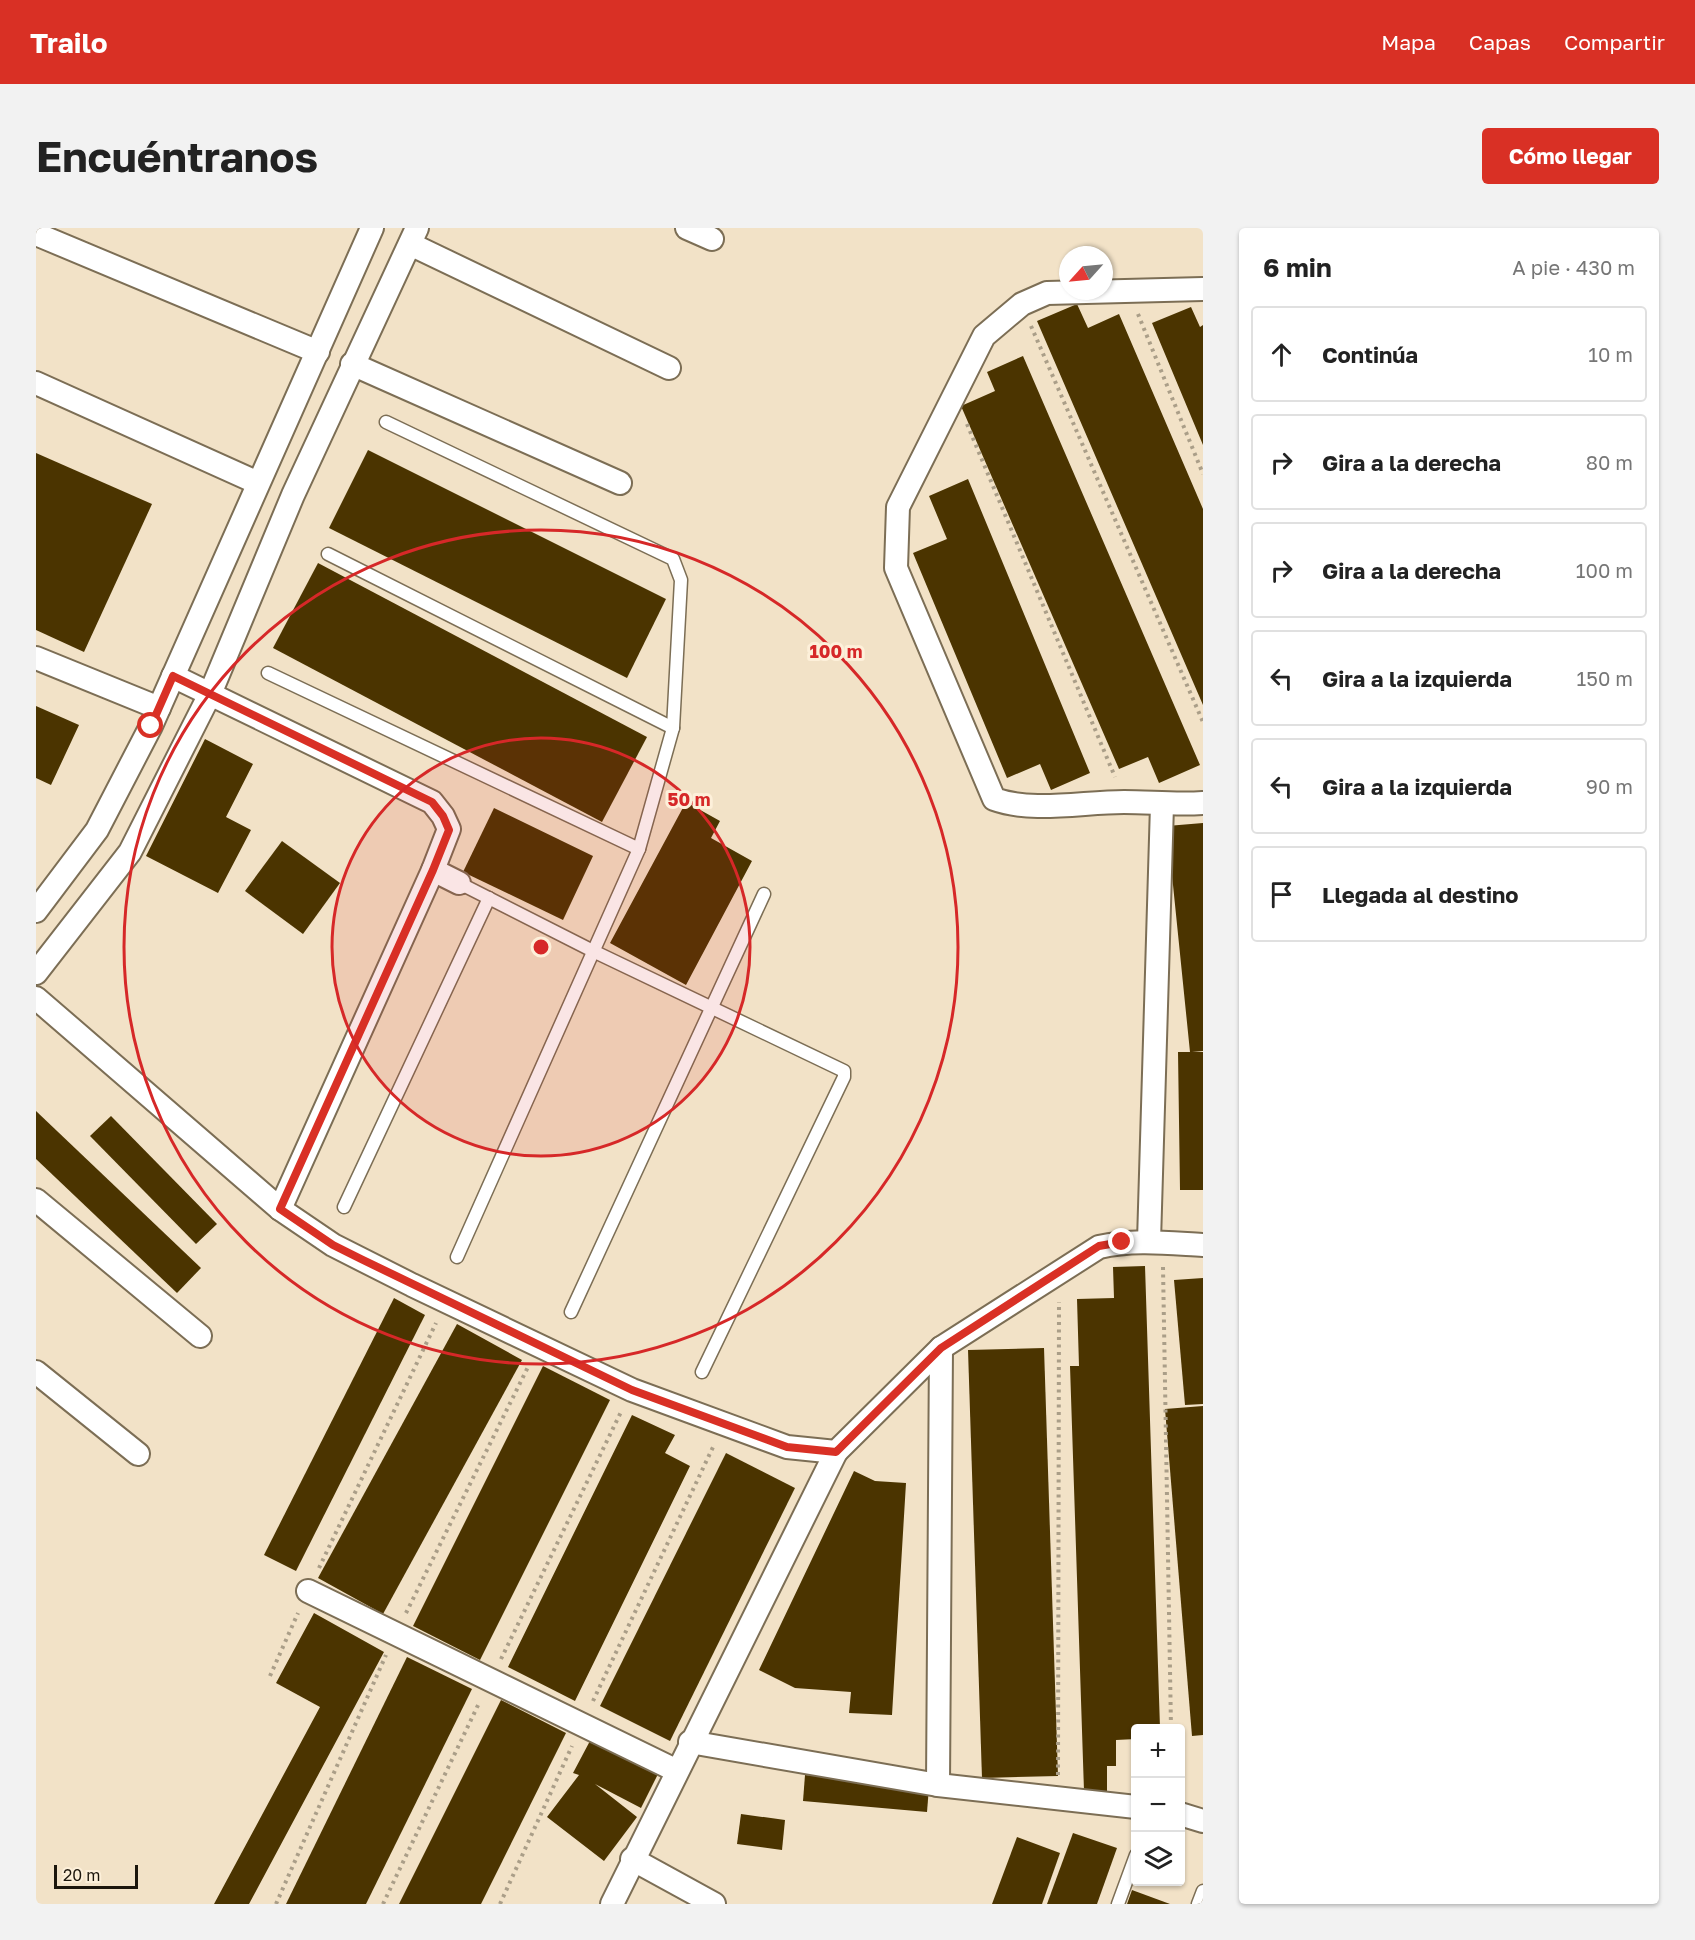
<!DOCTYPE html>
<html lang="es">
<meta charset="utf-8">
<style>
:root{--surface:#fff;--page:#f2f2f2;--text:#222;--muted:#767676;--line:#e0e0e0;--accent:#d93025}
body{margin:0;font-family:"Golos Text",sans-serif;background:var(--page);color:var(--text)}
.controls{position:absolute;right:18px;bottom:18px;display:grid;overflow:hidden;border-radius:6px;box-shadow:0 2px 4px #0004}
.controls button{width:54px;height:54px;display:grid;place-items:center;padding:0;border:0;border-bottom:2px solid var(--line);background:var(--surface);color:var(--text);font:30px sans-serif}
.compass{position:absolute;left:1023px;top:18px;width:54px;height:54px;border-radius:50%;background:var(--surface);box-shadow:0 2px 4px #0004;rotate:243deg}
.scale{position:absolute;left:18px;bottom:15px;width:84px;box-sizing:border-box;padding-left:6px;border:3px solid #1c160c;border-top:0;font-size:16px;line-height:21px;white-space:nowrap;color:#1c160c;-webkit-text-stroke:4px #fdf0da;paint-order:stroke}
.stop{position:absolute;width:18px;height:18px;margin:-14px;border:4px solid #d93025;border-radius:50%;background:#fff}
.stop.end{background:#d93025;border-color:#fff;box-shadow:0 2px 6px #0008}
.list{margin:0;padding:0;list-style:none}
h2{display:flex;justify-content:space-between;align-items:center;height:78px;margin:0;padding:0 24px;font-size:26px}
h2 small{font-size:20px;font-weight:400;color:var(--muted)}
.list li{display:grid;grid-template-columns:39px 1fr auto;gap:18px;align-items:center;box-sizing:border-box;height:96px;margin:0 12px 12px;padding:0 12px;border:2px solid var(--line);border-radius:6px}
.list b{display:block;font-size:22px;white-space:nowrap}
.list em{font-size:20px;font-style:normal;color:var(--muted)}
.icon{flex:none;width:33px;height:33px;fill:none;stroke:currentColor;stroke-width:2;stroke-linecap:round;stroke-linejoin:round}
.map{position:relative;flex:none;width:1167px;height:1676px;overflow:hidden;border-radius:6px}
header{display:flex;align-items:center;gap:36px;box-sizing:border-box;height:84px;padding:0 30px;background:var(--accent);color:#fff}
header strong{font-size:28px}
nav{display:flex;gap:33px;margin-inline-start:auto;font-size:21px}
.intro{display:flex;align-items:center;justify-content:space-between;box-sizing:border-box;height:144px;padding:0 36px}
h1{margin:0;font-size:42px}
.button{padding:15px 27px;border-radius:6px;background:var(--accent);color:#fff;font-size:21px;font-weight:700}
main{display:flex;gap:36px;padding:0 36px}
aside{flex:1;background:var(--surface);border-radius:6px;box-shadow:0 2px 4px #0004}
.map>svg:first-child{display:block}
</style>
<header>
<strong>Trailo</strong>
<nav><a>Mapa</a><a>Capas</a><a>Compartir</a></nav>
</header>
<div class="intro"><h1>Encuéntranos</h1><a class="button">Cómo llegar</a></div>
<main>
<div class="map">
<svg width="1167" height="1676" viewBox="0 0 1167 1676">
<rect width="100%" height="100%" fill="#f2e2c7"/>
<g fill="#4b3400">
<polygon points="1041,76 1052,100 1083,86 1167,281 1167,477 1001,93"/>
<polygon points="1155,79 1164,99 1167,97 1167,217 1116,95"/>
<polygon points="987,128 1164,537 1123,555 1112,529 1083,541 925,178 959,163 951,144"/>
<polygon points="332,222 630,371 591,450 293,300"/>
<polygon points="0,225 116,276 48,424 0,402"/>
<polygon points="932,251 1054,545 1015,562 1004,536 971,550 877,325 911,311 893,268"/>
<polygon points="282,335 611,509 566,594 237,420"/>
<polygon points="0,478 43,497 15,557 0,550"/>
<polygon points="169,511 217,536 190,589 215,602 182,665 110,628"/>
<polygon points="650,574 684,593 675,610 716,633 650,757 574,715"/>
<polygon points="458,580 557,628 527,692 427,644"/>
<polygon points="1167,595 1167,823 1156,824 1167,824 1167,962 1144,962 1142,824 1154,824 1131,598"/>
<polygon points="246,613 304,655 267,706 209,663"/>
<polygon points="0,883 165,1040 141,1065 0,931"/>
<polygon points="75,888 181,996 160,1016 54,908"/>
<polygon points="1109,1038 1124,1500 1100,1500 1100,1511 1080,1512 1080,1538 1071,1538 1071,1563 1048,1563 1034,1138 1043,1138 1041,1071 1078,1070 1077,1039"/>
<polygon points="1167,1050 1167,1176 1149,1177 1138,1052"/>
<polygon points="358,1070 389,1087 260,1343 228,1327"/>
<polygon points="421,1096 486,1132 347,1386 282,1350"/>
<polygon points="1008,1120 1022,1548 946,1550 932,1122"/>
<polygon points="507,1138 574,1172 444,1432 377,1398"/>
<polygon points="1167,1178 1167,1507 1156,1508 1129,1181"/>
<polygon points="596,1187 639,1207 629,1225 654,1238 539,1473 472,1439"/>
<polygon points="690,1225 759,1260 634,1513 564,1478"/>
<polygon points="818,1243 839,1253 870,1255 856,1487 813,1485 815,1464 759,1460 723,1442"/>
<polygon points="278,1385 348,1424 213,1676 178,1676 284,1479 240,1455"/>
<polygon points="371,1429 436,1461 330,1676 250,1676"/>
<polygon points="465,1472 530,1505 445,1676 363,1676"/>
<polygon points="555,1511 622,1546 605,1580 559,1556 601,1589 568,1633 511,1589 543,1547 537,1545"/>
<polygon points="769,1547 893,1559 891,1584 767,1573"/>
<polygon points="705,1586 749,1592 746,1622 701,1616"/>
<polygon points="1037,1605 1081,1620 1061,1676 1011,1676"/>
<polygon points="981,1609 1024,1625 1006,1676 956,1676"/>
<polygon points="1096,1662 1134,1676 1091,1676"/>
</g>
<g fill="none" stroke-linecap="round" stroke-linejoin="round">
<g stroke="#7c6e55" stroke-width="15">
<g id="service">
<polyline points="350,194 637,331 645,352 637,500 603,621 421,1029"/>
<polyline points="292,326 637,500"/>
<polyline points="232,445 603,621"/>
<polyline points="423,655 557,723 808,843 808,849 666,1144"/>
<polyline points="308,979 453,670"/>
<polyline points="535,1084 728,666"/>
<polyline points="1082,1676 1100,1627"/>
<polyline points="1162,1676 1167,1663"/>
</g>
</g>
<g stroke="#7c6e55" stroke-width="26">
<g id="minor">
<polyline points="651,0 676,11"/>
<polyline points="0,6 282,124"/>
<polyline points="374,16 633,140"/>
<path d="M1167,61l-156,4 -25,11 -38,32 -86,171 -2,61 98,231c39,14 88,3 130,3 26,0 52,3 79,1"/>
<polyline points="316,136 584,255"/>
<polyline points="0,155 222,255"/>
<polyline points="0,430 123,480"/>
<polyline points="137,448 396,574 407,588 413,601 397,642 244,981"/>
<polyline points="397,642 423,655"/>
<polyline points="0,683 61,602 115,498 336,0"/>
<polyline points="0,745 94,624 174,466 257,267 381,0"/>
<path d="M0,770l244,211 53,36 79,40 220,105 155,57 49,5 105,-104 158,-101c35,-8 68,-4 104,-2"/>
<polyline points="0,972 164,1108"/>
<polyline points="1113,1013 1126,577"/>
<polyline points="0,1144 102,1226"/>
<polyline points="272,1363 641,1543"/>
<polyline points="654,1514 902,1557 1100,1579"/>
<polyline points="902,1557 905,1120"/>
<polyline points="1144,1586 1167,1593"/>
<polyline points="596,1631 678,1676"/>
<polyline points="576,1676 800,1224"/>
</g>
</g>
<g stroke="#aa9e88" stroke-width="4" stroke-dasharray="3 4.5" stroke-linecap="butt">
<polyline points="1102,86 1167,246"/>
<polyline points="995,98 1167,494"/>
<polyline points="931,196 1079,549"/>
<polyline points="1127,1039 1135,1500"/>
<polyline points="283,1340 400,1095"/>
<polyline points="370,1385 492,1139"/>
<polyline points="465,1431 585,1184"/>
<polyline points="234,1448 262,1385"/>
<polyline points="557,1473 678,1217"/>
<polyline points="1022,1547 1023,1074"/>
<polyline points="240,1676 350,1427"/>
<polyline points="347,1676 444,1473"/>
<polyline points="464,1676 536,1518"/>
</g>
<use href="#service" stroke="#fff" stroke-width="12"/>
<use href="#minor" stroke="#fff" stroke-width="22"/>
</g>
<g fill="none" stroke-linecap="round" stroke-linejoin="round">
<polyline stroke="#d93025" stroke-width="8" points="115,498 137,448 396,574 407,588 413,602 397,642 244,981 297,1017 325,1031 596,1162 751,1219 800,1224 905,1120 1063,1018 1086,1014"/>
</g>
<circle cx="505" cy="719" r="209" fill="#d62828" fill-opacity=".12"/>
<g fill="none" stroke="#d62828" stroke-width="3">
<circle cx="505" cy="719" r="209"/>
<circle cx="505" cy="719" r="417"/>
</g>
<circle cx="505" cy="719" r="9" fill="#d62828" stroke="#fdf0da" stroke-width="3"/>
<g font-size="18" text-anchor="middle" font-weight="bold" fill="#d62828" stroke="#fdf0da" stroke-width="6" stroke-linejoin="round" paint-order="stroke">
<text x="800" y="430">100 m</text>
<text x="653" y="578">50 m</text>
</g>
</svg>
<div class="controls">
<button>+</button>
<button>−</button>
<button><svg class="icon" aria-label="layers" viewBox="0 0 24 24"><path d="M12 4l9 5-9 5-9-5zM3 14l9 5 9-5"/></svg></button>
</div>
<svg class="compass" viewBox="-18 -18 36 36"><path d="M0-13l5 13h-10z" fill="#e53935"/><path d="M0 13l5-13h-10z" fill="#767676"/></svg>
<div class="scale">20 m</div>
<div class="stop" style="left:115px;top:498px"></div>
<div class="stop end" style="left:1086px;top:1014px"></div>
</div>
<aside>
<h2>6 min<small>A pie · 430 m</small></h2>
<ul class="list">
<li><svg class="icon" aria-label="ahead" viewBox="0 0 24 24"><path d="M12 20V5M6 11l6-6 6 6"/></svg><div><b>Continúa</b></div><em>10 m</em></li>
<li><svg class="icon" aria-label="right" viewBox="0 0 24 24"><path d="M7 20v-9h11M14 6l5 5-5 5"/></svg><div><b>Gira a la derecha</b></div><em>80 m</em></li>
<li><svg class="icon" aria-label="right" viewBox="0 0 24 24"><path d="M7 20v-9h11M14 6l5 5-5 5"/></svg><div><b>Gira a la derecha</b></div><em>100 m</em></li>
<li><svg class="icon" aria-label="left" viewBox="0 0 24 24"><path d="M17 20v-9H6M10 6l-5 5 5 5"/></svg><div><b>Gira a la izquierda</b></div><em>150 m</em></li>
<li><svg class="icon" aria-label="left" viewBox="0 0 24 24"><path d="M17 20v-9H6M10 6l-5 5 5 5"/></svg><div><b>Gira a la izquierda</b></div><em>90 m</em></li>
<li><svg class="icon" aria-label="arrive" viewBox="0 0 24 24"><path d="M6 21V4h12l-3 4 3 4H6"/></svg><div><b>Llegada al destino</b></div></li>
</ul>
</aside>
</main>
